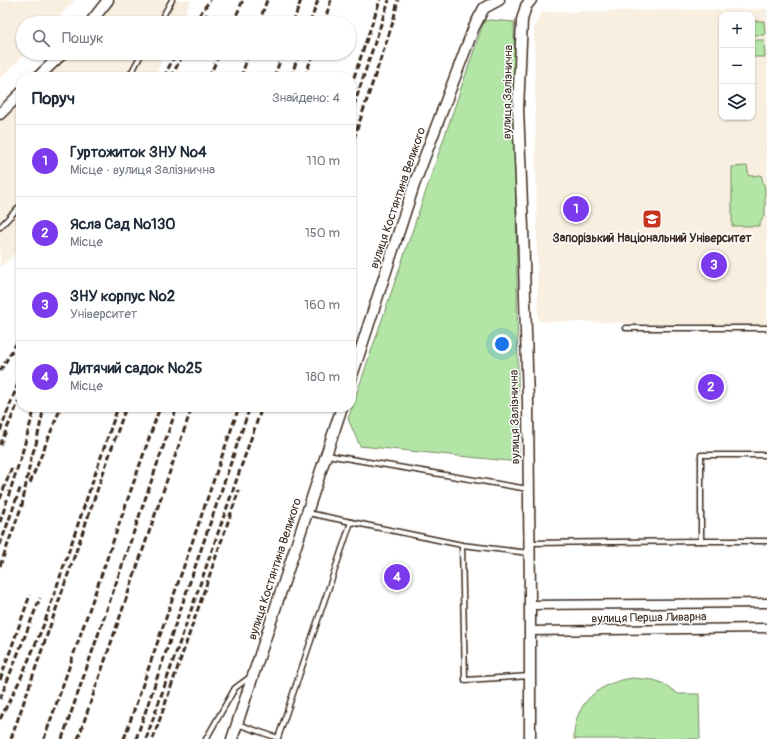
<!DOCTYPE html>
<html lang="uk">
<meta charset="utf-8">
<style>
:root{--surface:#fff;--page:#f2f2f3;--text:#1f2937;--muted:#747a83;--line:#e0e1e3;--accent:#7c3aed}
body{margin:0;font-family:Pangolin,sans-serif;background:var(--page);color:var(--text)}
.controls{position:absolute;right:12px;top:12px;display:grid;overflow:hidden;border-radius:8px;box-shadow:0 1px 3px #0004}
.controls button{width:36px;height:36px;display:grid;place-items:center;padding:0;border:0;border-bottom:1px solid var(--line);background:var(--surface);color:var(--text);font:20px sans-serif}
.you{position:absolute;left:502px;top:344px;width:14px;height:14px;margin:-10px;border:3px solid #fff;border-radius:50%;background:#1a73e8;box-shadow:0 0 0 6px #1a73e833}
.badge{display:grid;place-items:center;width:26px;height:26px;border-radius:50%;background:var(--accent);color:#fff;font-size:13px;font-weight:700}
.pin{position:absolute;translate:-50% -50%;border:2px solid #fff;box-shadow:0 1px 4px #0006}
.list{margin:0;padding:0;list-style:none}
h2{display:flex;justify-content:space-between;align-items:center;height:52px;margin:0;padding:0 16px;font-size:17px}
h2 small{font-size:13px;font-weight:400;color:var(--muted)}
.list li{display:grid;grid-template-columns:26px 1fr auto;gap:12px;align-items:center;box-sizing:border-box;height:72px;padding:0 16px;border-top:1px solid var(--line)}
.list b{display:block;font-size:15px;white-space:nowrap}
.list p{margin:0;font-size:13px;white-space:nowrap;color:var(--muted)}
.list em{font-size:13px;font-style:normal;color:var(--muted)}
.icon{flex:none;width:22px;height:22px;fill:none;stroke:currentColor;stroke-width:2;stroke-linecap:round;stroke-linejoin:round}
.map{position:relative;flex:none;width:767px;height:739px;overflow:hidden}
.search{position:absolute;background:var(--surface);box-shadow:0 1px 3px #0004;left:16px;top:16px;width:340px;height:44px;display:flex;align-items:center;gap:10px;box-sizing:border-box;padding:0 14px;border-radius:22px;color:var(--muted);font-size:15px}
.panel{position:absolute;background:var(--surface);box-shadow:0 1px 3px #0004;left:16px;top:72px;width:340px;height:340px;border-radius:16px}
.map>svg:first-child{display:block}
</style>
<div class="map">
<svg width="767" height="739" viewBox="0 0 767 739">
<rect width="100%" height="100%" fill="#fff"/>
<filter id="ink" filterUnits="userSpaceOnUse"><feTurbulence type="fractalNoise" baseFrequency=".025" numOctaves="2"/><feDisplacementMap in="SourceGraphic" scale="8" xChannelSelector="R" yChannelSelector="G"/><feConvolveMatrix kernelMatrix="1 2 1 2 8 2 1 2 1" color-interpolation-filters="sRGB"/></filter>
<g filter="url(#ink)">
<g fill="#f9efe1" fill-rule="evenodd">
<polygon points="0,0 75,0 53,23 23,23 23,53 25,53 0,79"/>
<polygon points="100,0 191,0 180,23 86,23"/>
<path d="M767,9v317l-229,-5 -4,-293 8,-16zM722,15h30v102h-30z"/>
<polygon points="62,53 165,53 154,77 39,77"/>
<polygon points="21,95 21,247 0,268 0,117"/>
</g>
<g fill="#b3e6a6" stroke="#778862">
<polygon points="491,20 514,22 519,462 360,446 348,419 484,21"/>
<polygon points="752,21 764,21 765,35 752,35"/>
<polygon points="752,40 764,40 765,57 752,57"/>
<polygon points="747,166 749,176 761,175 765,189 765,213 759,226 732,226 732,167"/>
<path d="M633,678l21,2 10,4 14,10h21l1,45h-126c-1,-36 26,-57 59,-61z"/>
</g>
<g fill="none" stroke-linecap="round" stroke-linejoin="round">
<g stroke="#3b2a1e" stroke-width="7">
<g id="service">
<polyline points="159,23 172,0"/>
<polyline points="129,77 142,53"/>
<polyline points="0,227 21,205"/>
<polyline points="626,328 767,328"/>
<polyline points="327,455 528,489"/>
<polyline points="767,455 701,455 701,541 767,541"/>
<polyline points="308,513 462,545 529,553"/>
<polyline points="530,543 701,541"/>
<polyline points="462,545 465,680 530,676"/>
<polyline points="237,724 278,738 351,522"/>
<polyline points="206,739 235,688 250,677"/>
</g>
</g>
<g stroke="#3b2a1e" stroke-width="11">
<g id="minor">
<polyline points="530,605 767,603"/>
<polyline points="530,631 767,628"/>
</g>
</g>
<g stroke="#3b2a1e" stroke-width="13">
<g id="tertiary">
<polyline points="90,23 108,0"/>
<polyline points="38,77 63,53"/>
<polyline points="0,114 21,93"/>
<polyline points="351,379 414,185 474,27 484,8 499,0"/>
<polyline points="232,739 342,407"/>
<polyline points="530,739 530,598 528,402 523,228 518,109 522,20 526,6 531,0"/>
</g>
</g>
<use href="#service" stroke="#fff" stroke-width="4"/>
<use href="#minor" stroke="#fff" stroke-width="8"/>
<use href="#tertiary" stroke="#fff" stroke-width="10"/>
<g stroke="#3b2a1e" stroke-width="3" stroke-dasharray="6 3" stroke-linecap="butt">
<polyline points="194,23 210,0"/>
<polyline points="202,23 207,14"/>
<polyline points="233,23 243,0"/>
<polyline points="259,23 267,0"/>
<polyline points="293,23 301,0"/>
<polyline points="310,23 318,0"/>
<polyline points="324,23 331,0"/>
<polyline points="164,77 176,53"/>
<polyline points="171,77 184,53"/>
<polyline points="209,77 220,53"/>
<polyline points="241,77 249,53"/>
<polyline points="274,77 283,53"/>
<polyline points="291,77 299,53"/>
<polyline points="305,77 313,53"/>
<polyline points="351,86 380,0"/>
<polyline points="351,114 389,0"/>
<polyline points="351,147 393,22 398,0"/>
<polyline points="0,371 21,336"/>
<polyline points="0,431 21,376"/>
<polyline points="0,445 21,396"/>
<polyline points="30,483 61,407"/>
<polyline points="0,499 12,467"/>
<polyline points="0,522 21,457 35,407"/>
<polyline points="0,545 21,486"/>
<polyline points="0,566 22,505 31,458 36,444 44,407"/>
<polyline points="0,680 30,595"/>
<polyline points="0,699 40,598"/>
<polyline points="0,719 20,680 44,624 118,407"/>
<polyline points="11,739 126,407"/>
<polyline points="44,739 160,407"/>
<polyline points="62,739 177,407"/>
<polyline points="78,739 192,407"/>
<polyline points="124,739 239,407"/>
<polyline points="136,739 250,407"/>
<polyline points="146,739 262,407"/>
<polyline points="153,739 239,490"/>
</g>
</g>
</g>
<defs>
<g id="university-square" transform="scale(1)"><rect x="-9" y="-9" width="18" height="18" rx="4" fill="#c8321e" stroke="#fff"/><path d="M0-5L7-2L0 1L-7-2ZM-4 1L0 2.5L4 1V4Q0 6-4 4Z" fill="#fff"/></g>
</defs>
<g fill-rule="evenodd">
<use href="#university-square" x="652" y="219"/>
</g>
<g text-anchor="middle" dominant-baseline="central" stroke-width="3" stroke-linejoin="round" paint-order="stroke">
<g font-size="12" fill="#3b2a1e" stroke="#fff">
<text transform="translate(508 92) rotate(-89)">вулиця Залізнична</text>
<text transform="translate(398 198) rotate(-71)">вулиця Костянтина Великого</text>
<text transform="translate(515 417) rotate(-91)">вулиця Залізнична</text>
<text transform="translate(275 569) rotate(-72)">вулиця Костянтина Великого</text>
<text transform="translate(649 618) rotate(-1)">вулиця Перша Ливарна</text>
</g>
<g font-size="12" font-weight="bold" fill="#3b2a1e" stroke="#fff">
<text x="652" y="238">Запорізький Національний Університет</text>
</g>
</g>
</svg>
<div class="controls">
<button>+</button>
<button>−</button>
<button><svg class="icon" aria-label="layers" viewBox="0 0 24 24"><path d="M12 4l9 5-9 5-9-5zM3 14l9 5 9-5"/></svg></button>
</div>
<div class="you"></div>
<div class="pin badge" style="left:576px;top:209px">1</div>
<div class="pin badge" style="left:711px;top:387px">2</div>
<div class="pin badge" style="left:714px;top:265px">3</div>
<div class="pin badge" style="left:397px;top:577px">4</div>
<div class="search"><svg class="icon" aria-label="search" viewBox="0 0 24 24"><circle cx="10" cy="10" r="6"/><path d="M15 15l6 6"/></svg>Пошук</div>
<section class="panel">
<h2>Поруч<small>Знайдено: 4</small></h2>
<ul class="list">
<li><span class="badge">1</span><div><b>Гуртожиток ЗНУ №4</b><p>Місце · вулиця Залізнична</p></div><em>110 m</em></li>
<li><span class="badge">2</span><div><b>Ясла Сад №130</b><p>Місце</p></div><em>150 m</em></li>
<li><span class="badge">3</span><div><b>ЗНУ корпус №2</b><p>Університет</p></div><em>160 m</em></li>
<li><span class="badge">4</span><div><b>Дитячий садок №25</b><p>Місце</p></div><em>180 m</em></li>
</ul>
</section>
</div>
